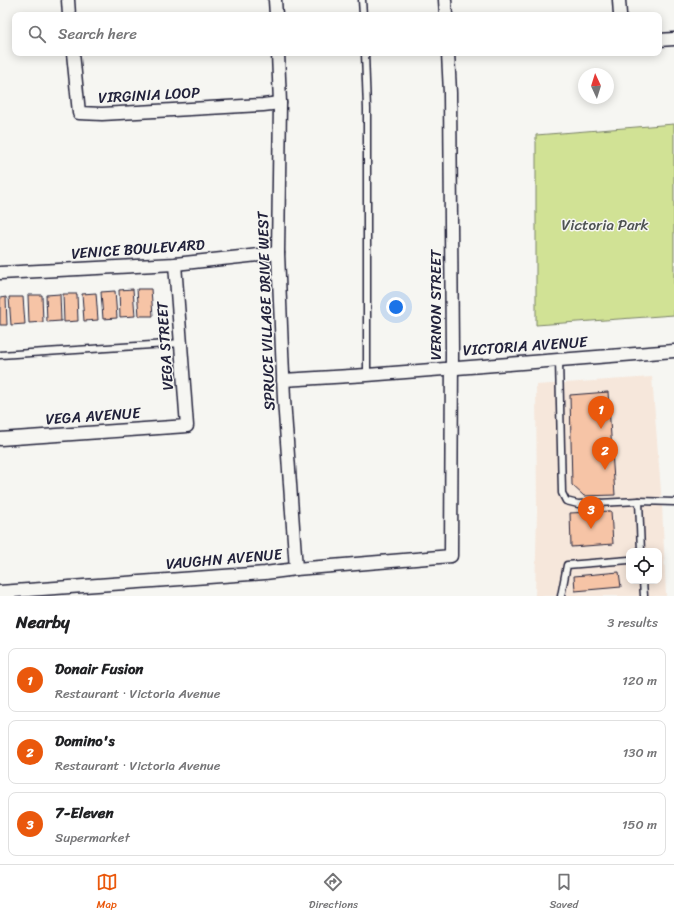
<!DOCTYPE html>
<meta charset="utf-8">
<style>
:root{--surface:#fff;--page:#f2f2f2;--text:#202124;--muted:#757577;--line:#e0e0e0;--accent:#ea580c}
body{margin:0;font-family:Sriracha,sans-serif;background:var(--page);color:var(--text)}
.controls{position:absolute;right:12px;bottom:12px;display:grid;overflow:hidden;border-radius:8px;box-shadow:0 2px 10px #0003}
.controls button{width:36px;height:36px;display:grid;place-items:center;padding:0;border:0;border-bottom:1px solid var(--line);background:var(--surface);color:var(--text);font:20px sans-serif}
.compass{position:absolute;left:578px;top:68px;width:36px;height:36px;border-radius:50%;background:var(--surface);box-shadow:0 2px 10px #0003;rotate:356deg}
.you{position:absolute;left:396px;top:307px;width:14px;height:14px;margin:-10px;border:3px solid #fff;border-radius:50%;background:#1a73e8;box-shadow:0 0 0 6px #1a73e833}
.badge{display:grid;place-items:center;width:26px;height:26px;border-radius:50%;background:var(--accent);color:#fff;font-size:13px;font-weight:700}
.pin{position:absolute;translate:-50% -33px;filter:drop-shadow(0 1px 2px #0008)}
.pin::after{content:'';position:absolute;top:21px;width:14px;height:12px;background:inherit;clip-path:polygon(0 0,100% 0,50% 100%)}
.list{margin:0;padding:0;list-style:none}
h2{display:flex;justify-content:space-between;align-items:center;height:52px;margin:0;padding:0 16px;font-size:17px}
h2 small{font-size:13px;font-weight:400;color:var(--muted)}
.list li{display:grid;grid-template-columns:26px 1fr auto;gap:12px;align-items:center;box-sizing:border-box;height:64px;margin:0 8px 8px;padding:0 8px;border:1px solid var(--line);border-radius:8px}
.list b{display:block;font-size:15px;white-space:nowrap}
.list p{margin:0;font-size:13px;white-space:nowrap;color:var(--muted)}
.list em{font-size:13px;font-style:normal;color:var(--muted)}
.icon{flex:none;width:22px;height:22px;fill:none;stroke:currentColor;stroke-width:2;stroke-linecap:round;stroke-linejoin:round}
.map{position:relative;flex:none;width:674px;height:596px;overflow:hidden}
.search{position:absolute;background:var(--surface);box-shadow:0 2px 10px #0003;left:12px;right:12px;top:12px;height:44px;display:flex;align-items:center;gap:10px;box-sizing:border-box;padding:0 14px;border-radius:8px;color:var(--muted);font-size:15px}
.sheet{height:268px;background:var(--surface)}
nav{display:flex;justify-content:space-around;align-items:center;box-sizing:border-box;height:56px;border-top:1px solid var(--line);background:var(--surface);font-size:11px;color:var(--muted)}
nav a{display:grid;justify-items:center;gap:2px}
nav .on{color:var(--accent)}
.map>svg:first-child{display:block}
</style>
<div class="map">
<svg width="674" height="596" viewBox="0 0 674 596">
<rect width="100%" height="100%" fill="#f6f6f2"/>
<filter id="ink" filterUnits="userSpaceOnUse"><feTurbulence type="fractalNoise" baseFrequency=".025" numOctaves="2"/><feDisplacementMap in="SourceGraphic" scale="8" xChannelSelector="R" yChannelSelector="G"/><feConvolveMatrix kernelMatrix="1 2 1 2 8 2 1 2 1" color-interpolation-filters="sRGB"/></filter>
<g filter="url(#ink)">
<path fill="#f6e7db" fill-rule="evenodd" d="M652,377l10,127 4,92h-131l2,-85 -1,-126zM629,551h30v30h-30z"/>
<polygon fill="#d1e295" stroke="#7a8268" points="674,124 674,315 536,325 536,135"/>
<g fill="#f6c4a6" stroke="#22223b">
<polygon points="133,289 135,316 120,317 119,290"/>
<polygon points="137,289 151,289 153,316 139,316"/>
<polygon points="115,291 117,318 103,319 101,292"/>
<polygon points="96,293 98,320 84,321 82,294"/>
<polygon points="60,294 61,321 47,322 46,295"/>
<polygon points="63,294 77,294 78,321 64,322"/>
<polygon points="28,295 42,295 43,322 29,323"/>
<polygon points="6,297 7,325 0,325 0,298"/>
<polygon points="9,297 23,297 25,324 11,325"/>
<polygon points="608,392 615,495 584,496 572,485 570,395"/>
<polygon points="611,511 613,544 571,547 570,513"/>
<polygon points="619,572 621,587 575,591 574,576"/>
</g>
<g fill="none" stroke-linecap="round" stroke-linejoin="round">
<g stroke="#22223b" stroke-width="9">
<g id="service">
<polyline points="362,0 363,15"/>
<polyline points="365,53 367,109 367,375"/>
<polyline points="0,355 182,343"/>
<polyline points="559,360 562,493 566,501 578,504 639,501"/>
<polyline points="641,551 639,501 674,502"/>
<polyline points="643,581 644,596"/>
<polyline points="561,596 567,565 629,560"/>
</g>
</g>
<g stroke="#22223b" stroke-width="15">
<g id="minor">
<polyline points="68,0 69,15"/>
<polyline points="275,0 276,15"/>
<polyline points="445,0 446,15"/>
<polyline points="619,0 620,15"/>
<polyline points="659,40 674,39"/>
<polyline points="73,53 79,113 102,114 263,105 280,103"/>
<polyline points="278,53 280,103 278,253 284,399 296,569"/>
<polyline points="0,273 175,264 278,253"/>
<polyline points="283,380 367,375 674,351"/>
<polyline points="0,439 187,426 175,264"/>
<polyline points="0,592 265,573 296,569 451,556 452,352 450,93 448,53"/>
</g>
</g>
<use href="#service" stroke="#f6f6f2" stroke-width="6"/>
<use href="#minor" stroke="#f6f6f2" stroke-width="12"/>
</g>
</g>
<g text-anchor="middle" dominant-baseline="central" stroke-width="3" stroke-linejoin="round" paint-order="stroke">
<g font-size="15" fill="#22223b" stroke="#f6f6f2">
<text transform="translate(149 95) rotate(-3)">VIRGINIA LOOP</text>
<text transform="translate(138 249) rotate(-4)">VENICE BOULEVARD</text>
<text transform="translate(436 305) rotate(-90)">VERNON STREET</text>
<text transform="translate(266 311) rotate(-92)">SPRUCE VILLAGE DRIVE WEST</text>
<text transform="translate(165 346) rotate(-94)">VEGA STREET</text>
<text transform="translate(525 346) rotate(-4)">VICTORIA AVENUE</text>
<text transform="translate(93 416) rotate(-4)">VEGA AVENUE</text>
<text transform="translate(224 559) rotate(-5)">VAUGHN AVENUE</text>
</g>
<g font-size="15" fill="#4e5252" stroke="#f6f6f2">
<text x="605" y="225">Victoria Park</text>
</g>
</g>
</svg>
<div class="controls">
<button><svg class="icon" aria-label="locate" viewBox="0 0 24 24"><circle cx="12" cy="12" r="6"/><path d="M12 2v4M12 18v4M2 12h4M18 12h4"/></svg></button>
</div>
<svg class="compass" viewBox="-18 -18 36 36"><path d="M0-13l5 13h-10z" fill="#e53935"/><path d="M0 13l5-13h-10z" fill="#757577"/></svg>
<div class="you"></div>
<div class="pin badge" style="left:601px;top:429px">1</div>
<div class="pin badge" style="left:605px;top:470px">2</div>
<div class="pin badge" style="left:591px;top:529px">3</div>
<div class="search"><svg class="icon" aria-label="search" viewBox="0 0 24 24"><circle cx="10" cy="10" r="6"/><path d="M15 15l6 6"/></svg>Search here</div>
</div>
<section class="sheet">
<h2>Nearby<small>3 results</small></h2>
<ul class="list">
<li><span class="badge">1</span><div><b>Donair Fusion</b><p>Restaurant · Victoria Avenue</p></div><em>120 m</em></li>
<li><span class="badge">2</span><div><b>Domino's</b><p>Restaurant · Victoria Avenue</p></div><em>130 m</em></li>
<li><span class="badge">3</span><div><b>7-Eleven</b><p>Supermarket</p></div><em>150 m</em></li>
</ul>
</section>
<nav>
<a class="on"><svg class="icon" aria-label="map" viewBox="0 0 24 24"><path d="M3 6l6-2 6 2 6-2v14l-6 2-6-2-6 2zM9 4v14M15 6v14"/></svg>Map</a>
<a><svg class="icon" aria-label="directions" viewBox="0 0 24 24"><path d="M12 3l9 9-9 9-9-9zM9 14v-3h6M13 9l2 2-2 2"/></svg>Directions</a>
<a><svg class="icon" aria-label="saved" viewBox="0 0 24 24"><path d="M7 4h10v16l-5-4-5 4z"/></svg>Saved</a>
</nav>
